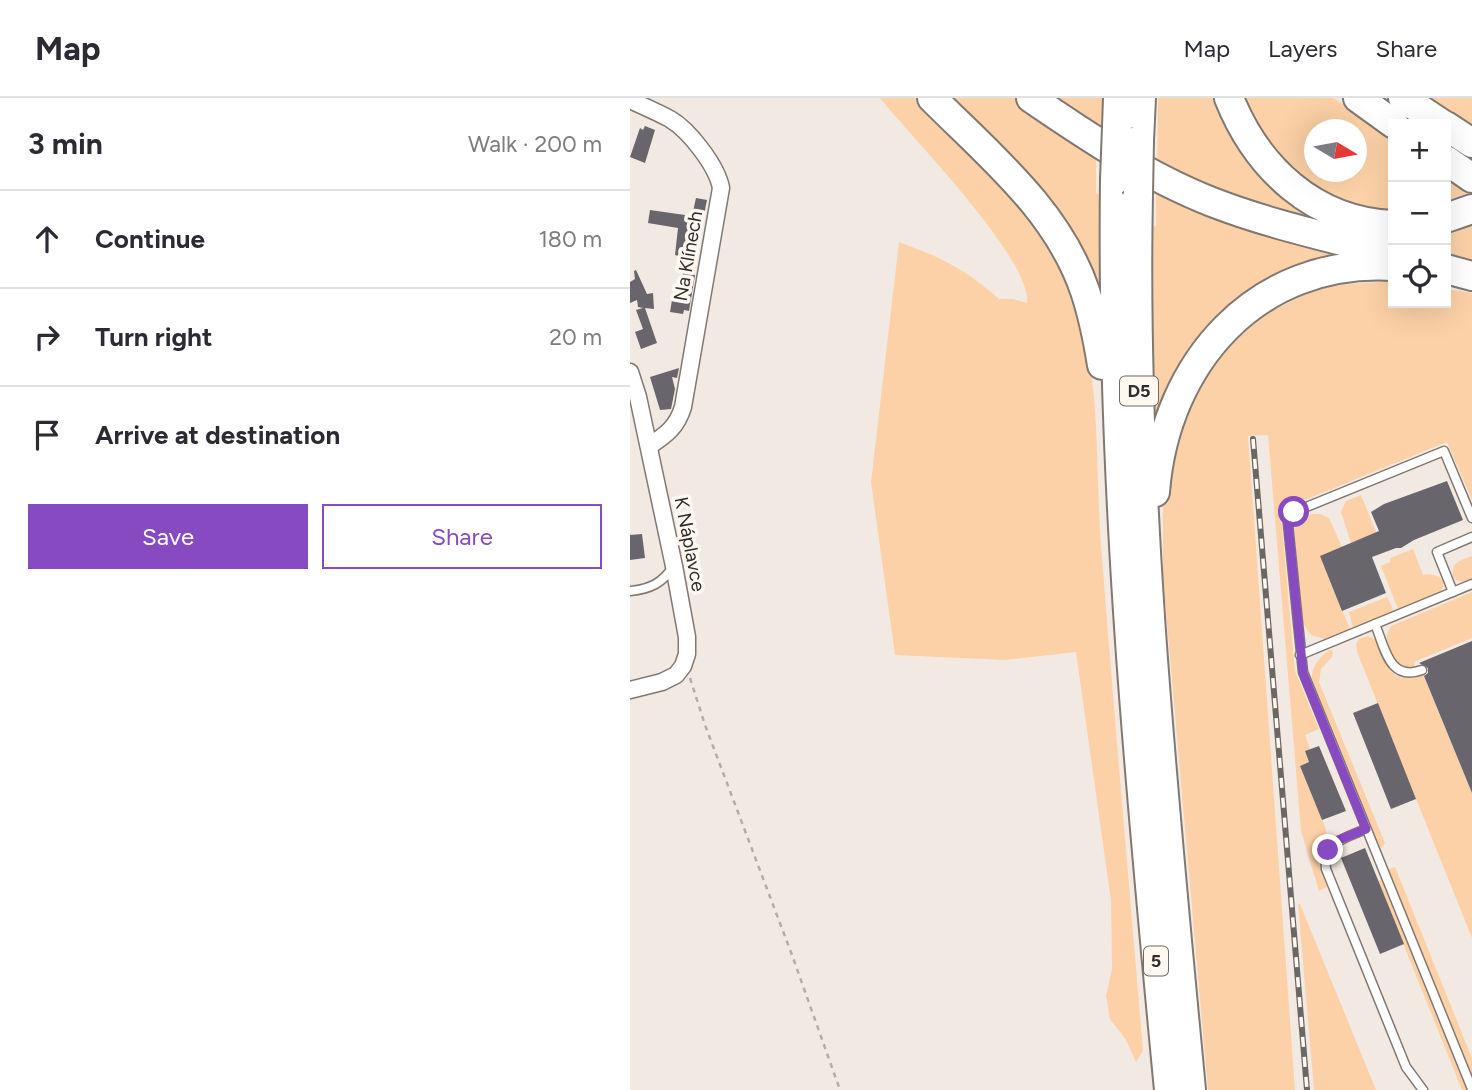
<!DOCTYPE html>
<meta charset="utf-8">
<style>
:root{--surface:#fff;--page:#f2f2f3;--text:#2b2b33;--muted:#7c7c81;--line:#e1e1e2;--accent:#874ac0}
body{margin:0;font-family:Figtree,sans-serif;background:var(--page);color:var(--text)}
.controls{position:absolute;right:21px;top:21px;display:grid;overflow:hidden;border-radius:0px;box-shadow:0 7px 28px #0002}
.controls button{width:63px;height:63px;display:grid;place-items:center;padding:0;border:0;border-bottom:2px solid var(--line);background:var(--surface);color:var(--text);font:35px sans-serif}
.compass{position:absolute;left:674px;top:21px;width:63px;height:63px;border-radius:50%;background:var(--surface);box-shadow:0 7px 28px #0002;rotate:100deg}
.stop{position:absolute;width:21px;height:21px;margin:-16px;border:5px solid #874ac0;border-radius:50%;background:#fff}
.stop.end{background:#874ac0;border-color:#fff;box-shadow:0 2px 7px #0008}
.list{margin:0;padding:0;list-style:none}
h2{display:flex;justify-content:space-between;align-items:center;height:91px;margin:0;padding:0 28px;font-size:30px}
h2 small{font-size:23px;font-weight:400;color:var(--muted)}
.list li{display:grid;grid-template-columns:46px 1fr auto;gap:21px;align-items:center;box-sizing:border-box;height:98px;padding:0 28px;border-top:2px solid var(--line)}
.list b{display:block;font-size:26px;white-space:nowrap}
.list em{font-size:23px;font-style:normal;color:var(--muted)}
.actions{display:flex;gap:14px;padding:21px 28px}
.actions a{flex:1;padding:16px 0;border:2px solid var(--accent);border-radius:0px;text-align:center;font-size:24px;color:var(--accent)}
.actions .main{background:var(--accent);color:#fff}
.icon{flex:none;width:38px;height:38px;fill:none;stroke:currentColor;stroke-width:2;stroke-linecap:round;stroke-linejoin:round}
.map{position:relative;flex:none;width:842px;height:992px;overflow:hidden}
header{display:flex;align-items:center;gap:42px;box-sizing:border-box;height:98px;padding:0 35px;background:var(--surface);border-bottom:2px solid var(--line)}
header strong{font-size:33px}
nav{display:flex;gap:38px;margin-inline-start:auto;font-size:24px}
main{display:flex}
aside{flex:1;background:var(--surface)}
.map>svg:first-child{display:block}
</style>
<header>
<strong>Map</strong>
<nav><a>Map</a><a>Layers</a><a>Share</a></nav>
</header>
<main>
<aside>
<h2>3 min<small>Walk · 200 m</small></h2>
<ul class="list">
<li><svg class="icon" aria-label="ahead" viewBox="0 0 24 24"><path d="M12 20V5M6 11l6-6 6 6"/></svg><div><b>Continue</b></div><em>180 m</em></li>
<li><svg class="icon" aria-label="right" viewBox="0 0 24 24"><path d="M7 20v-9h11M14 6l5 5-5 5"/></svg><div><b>Turn right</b></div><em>20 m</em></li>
<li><svg class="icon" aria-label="arrive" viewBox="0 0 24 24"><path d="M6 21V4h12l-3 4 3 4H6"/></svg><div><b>Arrive at destination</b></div></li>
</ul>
<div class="actions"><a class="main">Save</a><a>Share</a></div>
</aside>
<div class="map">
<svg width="842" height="992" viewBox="0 0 842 992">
<rect width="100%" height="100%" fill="#f2eae2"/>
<g fill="#fcd1a7" fill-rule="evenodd">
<path d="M250,0h35c53,53 113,103 147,172 42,86 32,183 39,275 13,169 28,337 42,506l-7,11 -10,-22 -16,-21 -4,-23 6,-27 -1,-68 -35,-249 -71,8 -110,-5 -24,-173 28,-240c43,16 65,26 100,57h14l14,4c5,-44 -117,-167 -147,-205z"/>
<polygon points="320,0 392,0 466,53 466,95 471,98 470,189 449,148"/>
<polygon points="425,0 473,0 471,35"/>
<polygon points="528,0 594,0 622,58 763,133 763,150 668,127 527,70"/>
<path d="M613,0h91l59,43v71c-33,-2 -74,-16 -99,-38 -23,-20 -38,-49 -51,-76zM684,32h42v42h-42z"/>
<polygon points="796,0 842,0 842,31"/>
<polygon points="816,79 841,95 816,106"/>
<polygon points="526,88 718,159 568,242 547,273 523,329 522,128 526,128"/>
<polygon points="842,120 842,169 816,163 816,129"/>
<polygon points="763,183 763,205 816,205 816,191 842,195 842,402 817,344 665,406 650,407 665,573 689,631 675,637 680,651 675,654 679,664 670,668 696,731 696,740 688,763 697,789 689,793 671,733 638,337 618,338 665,992 578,992 533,480 533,393 551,316 586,260 634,217 691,188"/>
<polygon points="731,397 749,441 721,445 711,414 716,403"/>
<polygon points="682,416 690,416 699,420 712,449 690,458 720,531 695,541 681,537 672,524 664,431 668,422"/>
<path d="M783,451l10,26c10,-3 28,4 17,17 -6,6 -32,13 -42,17l-17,-43 9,-4v-4z"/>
<path d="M842,458v23c-8,3 -14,5 -19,-3 -2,-14 8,-16 19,-20z"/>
<path d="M842,494v46l-58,24 2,6 -10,2c-15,-10 -26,-27 -15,-44z"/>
<polygon points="757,499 764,513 723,530 719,514"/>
<path d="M738,538c28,10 7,55 55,38l49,119v145l-115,-286 -1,-8 3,-5z"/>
<path d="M700,552h2l1,6 -12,13 -2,13 66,161 -3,5 -5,-2 -65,-160c-2,-17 4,-27 18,-36z"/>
<polygon points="765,769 842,960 842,980 758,775 759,771"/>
<polygon points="751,782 753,784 838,992 832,992 748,783"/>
<polygon points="668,806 670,806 746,992 684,992"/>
</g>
<g fill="#68656d">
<polygon points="15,28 25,32 15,65 0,59 10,30 13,32"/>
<polygon points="66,100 77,102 73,122 70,122 64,162 45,157 48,130 18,125 20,112 62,118"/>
<polygon points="6,172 17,196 23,195 24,211 15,210 27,245 11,251 5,234 13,231 6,212 13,210 8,209 7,202 0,205 0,184 5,181 4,173"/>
<polygon points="53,175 65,177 59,213 54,212 53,216 40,214 42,202 48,203"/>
<polygon points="49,270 47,280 42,279 45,291 41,311 30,312 20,279"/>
<polygon points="817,383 833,422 784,442 771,450 766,450 742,459 756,495 712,513 690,458 749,433 741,414 754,406"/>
<polygon points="12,436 15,460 0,462 0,437"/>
<polygon points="842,543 842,695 794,578 798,575 798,570 789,565"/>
<polygon points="748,605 786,701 761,711 723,615"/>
<polygon points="689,648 716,713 692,722 670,668 679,664 675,653"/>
<polygon points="735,750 774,846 750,856 711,760"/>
</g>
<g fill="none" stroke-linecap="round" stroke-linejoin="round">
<g stroke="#807871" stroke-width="11">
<g id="lane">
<polyline points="842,420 814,353 664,414 658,420 658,426 673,574 842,991"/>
<path d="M0,493c21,-2 32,-8 44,-25"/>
<polyline points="823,494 807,454 842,439"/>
<path d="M745,526c10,24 14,58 47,46"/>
<polyline points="670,557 842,486"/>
<path d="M736,731c-21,9 -43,13 -40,40l80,198 17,23"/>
</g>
</g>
<g stroke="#807871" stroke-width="19">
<g id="street">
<path d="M0,2c13,6 27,12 40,19 19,11 47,47 51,69l-38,219c-6,20 -17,28 -34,39"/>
<polyline points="0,274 8,299 44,468 57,539 57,556 53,568 46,577 32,584 0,592"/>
</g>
</g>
<g stroke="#807871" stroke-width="32">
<g id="highway">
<path d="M302,0c58,58 126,113 153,193 8,24 13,49 17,74"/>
<path d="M401,0c57,39 117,79 181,104 59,23 121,36 181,52"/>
<path d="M599,0c28,70 85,124 164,127"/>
<polyline points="728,0 764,26"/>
<polyline points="773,0 812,26"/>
<polyline points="816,28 842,45"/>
<polyline points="487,29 488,0"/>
<polyline points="509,42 511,0"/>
<polyline points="816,62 842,80"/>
<path d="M485,82c-4,305 25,607 54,910"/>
<path d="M508,96c-6,299 25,598 53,896"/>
<polyline points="816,120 842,111"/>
<polyline points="816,171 842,178"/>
<path d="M525,394c10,-130 102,-234 238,-226"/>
</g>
</g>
<polyline stroke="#b3ada7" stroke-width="2.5" stroke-dasharray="5 5" stroke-linecap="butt" points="60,580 75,627 162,857 210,992"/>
<use href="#lane" stroke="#fff" stroke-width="8"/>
<use href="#street" stroke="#fff" stroke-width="16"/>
<use href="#highway" stroke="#fff" stroke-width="28"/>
<g stroke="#6b6762" stroke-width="6">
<polyline id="rail" points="623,341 677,992"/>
</g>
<use href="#rail" stroke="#fef8f1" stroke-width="3.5" stroke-dasharray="10" stroke-linecap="butt"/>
<g stroke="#807871" stroke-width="32" stroke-linecap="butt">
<g id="highway-bridge">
<polyline points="485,82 487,29"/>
<polyline points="508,96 509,42"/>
</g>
</g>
<use href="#highway-bridge" stroke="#fff" stroke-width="28"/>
</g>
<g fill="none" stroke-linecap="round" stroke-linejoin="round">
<polyline stroke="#874ac0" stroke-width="9" points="664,414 658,420 658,426 673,575 736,731 706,743 698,752"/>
</g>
<g text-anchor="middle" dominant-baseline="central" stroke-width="7" stroke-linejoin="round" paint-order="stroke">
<g fill="#fef8f1" stroke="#6e6a66" stroke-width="2">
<rect x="490" y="278.5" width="38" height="29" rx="5"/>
<rect x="514" y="848.5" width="24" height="29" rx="5"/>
</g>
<g font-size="18" font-weight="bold" fill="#302d2a">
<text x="509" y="293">D5</text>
<text x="526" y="863">5</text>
</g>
<g font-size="19" fill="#302d2a" stroke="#fef8f1">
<text transform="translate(58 158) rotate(-80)">Na Klínech</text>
<text transform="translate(60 446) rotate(79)">K Náplavce</text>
</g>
</g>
</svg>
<div class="controls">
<button>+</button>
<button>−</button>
<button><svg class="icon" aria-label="locate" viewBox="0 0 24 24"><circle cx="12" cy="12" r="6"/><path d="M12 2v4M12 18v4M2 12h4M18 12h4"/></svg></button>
</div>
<svg class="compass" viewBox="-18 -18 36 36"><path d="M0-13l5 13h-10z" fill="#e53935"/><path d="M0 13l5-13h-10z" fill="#7c7c81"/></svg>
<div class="stop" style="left:664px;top:414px"></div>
<div class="stop end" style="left:698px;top:752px"></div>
</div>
</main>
